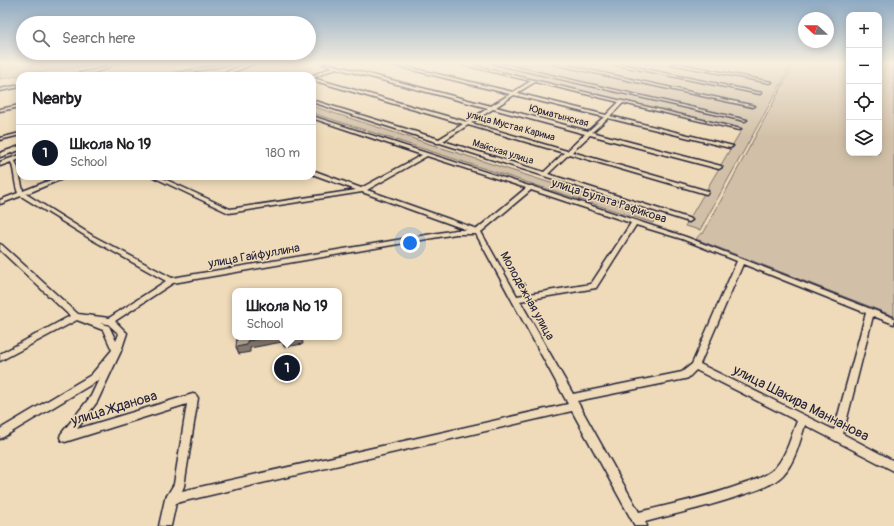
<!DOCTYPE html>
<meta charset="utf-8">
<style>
:root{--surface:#fff;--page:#f6f6f6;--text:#202124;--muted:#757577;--line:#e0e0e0;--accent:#111827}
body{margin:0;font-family:Pangolin,sans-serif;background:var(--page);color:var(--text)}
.controls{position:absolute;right:12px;top:12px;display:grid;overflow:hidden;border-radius:8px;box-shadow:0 2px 10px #0003}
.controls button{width:36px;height:36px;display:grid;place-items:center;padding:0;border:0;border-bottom:1px solid var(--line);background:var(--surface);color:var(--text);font:20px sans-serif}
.compass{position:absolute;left:798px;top:12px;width:36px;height:36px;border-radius:50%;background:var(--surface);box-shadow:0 2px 10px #0003;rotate:291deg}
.you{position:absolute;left:410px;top:243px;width:14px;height:14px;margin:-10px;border:3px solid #fff;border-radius:50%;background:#1a73e8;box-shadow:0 0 0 6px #1a73e833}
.badge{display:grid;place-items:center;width:26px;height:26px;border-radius:50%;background:var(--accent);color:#fff;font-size:13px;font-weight:700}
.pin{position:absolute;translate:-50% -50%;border:2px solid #fff;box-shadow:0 1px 4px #0006}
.popup{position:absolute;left:232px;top:288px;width:110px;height:52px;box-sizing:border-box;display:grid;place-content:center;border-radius:8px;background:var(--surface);filter:drop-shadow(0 1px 3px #0005);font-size:13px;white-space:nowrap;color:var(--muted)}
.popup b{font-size:15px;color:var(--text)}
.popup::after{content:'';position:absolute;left:50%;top:100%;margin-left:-8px;border:8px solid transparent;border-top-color:var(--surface)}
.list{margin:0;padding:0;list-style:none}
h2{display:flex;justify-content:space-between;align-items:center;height:52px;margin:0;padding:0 16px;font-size:17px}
h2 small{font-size:13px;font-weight:400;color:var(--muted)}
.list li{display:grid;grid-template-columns:26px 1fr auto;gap:12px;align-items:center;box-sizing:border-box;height:56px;padding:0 16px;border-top:1px solid var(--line)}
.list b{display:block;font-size:15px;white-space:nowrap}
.list p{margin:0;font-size:13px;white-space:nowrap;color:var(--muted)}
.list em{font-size:13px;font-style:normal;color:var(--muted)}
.icon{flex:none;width:22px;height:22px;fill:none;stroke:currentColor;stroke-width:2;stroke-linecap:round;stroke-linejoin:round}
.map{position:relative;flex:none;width:894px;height:526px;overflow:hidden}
.search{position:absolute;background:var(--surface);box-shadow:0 2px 10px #0003;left:16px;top:16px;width:300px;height:44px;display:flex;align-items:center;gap:10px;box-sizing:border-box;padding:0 14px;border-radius:22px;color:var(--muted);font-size:15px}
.panel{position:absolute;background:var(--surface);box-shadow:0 2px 10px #0003;left:16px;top:72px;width:300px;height:108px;border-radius:12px}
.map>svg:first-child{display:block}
</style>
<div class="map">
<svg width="894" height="526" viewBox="0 0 894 526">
<rect width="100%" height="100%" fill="#efdbb9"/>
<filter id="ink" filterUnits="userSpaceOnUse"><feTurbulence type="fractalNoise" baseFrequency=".025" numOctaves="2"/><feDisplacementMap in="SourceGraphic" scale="8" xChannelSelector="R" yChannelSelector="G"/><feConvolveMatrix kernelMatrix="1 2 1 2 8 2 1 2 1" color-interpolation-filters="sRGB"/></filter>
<g filter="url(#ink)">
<g fill="#d1c0a7" stroke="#7a7171">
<polygon points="0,64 125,64 52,70 0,79"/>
<polygon points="461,64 792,64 700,230 685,226 742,129"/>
<polygon points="794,64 849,64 849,153 879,153 879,64 894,64 894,316 696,239 701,233 703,234"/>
<polygon points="312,106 656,217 653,223 312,113"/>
</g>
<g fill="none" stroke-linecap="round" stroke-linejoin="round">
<g stroke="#22223b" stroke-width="3">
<g id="street">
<path d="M109,64l3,1c-9,8 -34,11 -46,11l38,-8z"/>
<polygon points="224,64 233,64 169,76 161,76"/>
<path d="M323,64h7l161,42 19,-12 -122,-30h7l118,28 18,-11 -72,-17h7l275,65 -2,1 -116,-27 -13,13 123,30 -3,2 -122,-30 -16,14 129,34 1,1 -3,2 -129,-34 -18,17 136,39v2l-2,1 -137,-40 -21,20 143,45 1,1 -3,2 -249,-79h-4v-1l-124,-40v-2l127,39 24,-15 -151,-44v-4h-1l22,-9zM336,68l152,40 -21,14 -154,-44zM535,82l84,20 -13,13 -89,-22zM514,95l90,22 -16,14 -92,-24zM493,109l92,25 -18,17 -96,-28zM468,125l96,28 -20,19 -101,-31z"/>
<polygon points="494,64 502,64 747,120 745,121"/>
<polygon points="553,64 561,64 755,106 753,107"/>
<polygon points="612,64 620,64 762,93 760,94"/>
<polygon points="671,64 680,64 772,82 770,83"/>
<polygon points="20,85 20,87 0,91 0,89"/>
<polygon points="20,105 20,107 0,111 0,109"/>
<path d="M312,116l217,70h4l1,1 152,50 208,81v6l-21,-8 -30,118 51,27v10l-89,-46c-5,16 -10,37 -22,50 -10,10 -25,15 -38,19 -33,12 -67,19 -100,28l2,4h-12l-63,-115 -396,92 -5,23h-12l6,-27 9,-15 13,-80 -122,38 -4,-2 -1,-3 1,-3 30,-38 9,-19 -3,4 -97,58v-10l91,-54 21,-25 -9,-20 -26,-10 -77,41v-7l70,-38 -70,-66v-6l2,1 76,69 31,4 57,-37 -77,-43 -68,-42 -21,8v-4l18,-7c-4,-10 -3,-21 -7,-31l-11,4v-4l20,-7v4l-5,2 3,7 5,23 38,-15h8l-43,18 67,42 79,42 284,-48h11l-105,-38 -133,21 -78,-37h7l72,33 126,-19 -44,-16v-4l49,18 61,-33 -110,-37zM427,156l99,32 -49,41 -110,-39zM531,190l100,33 -40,61 -74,12 -36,-64zM636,225l46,14 55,22 -45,103 -10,8 -109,22 -53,-93 76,-13zM456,234h20l92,170 -386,87 2,-5 14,-88 -2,-3 -3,-1 -116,35 20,-27 24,-51 6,-18 -12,-12 58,-38zM743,264l123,49 -32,117 -134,-66zM100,323l8,1 11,10 -3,7 -7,-15zM696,370l101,51c-6,15 -10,34 -22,47 -9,9 -23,13 -35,17 -33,12 -67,19 -101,27l-62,-111 108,-22 3,-1z"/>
<polygon points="20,133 20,135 0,140 0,138"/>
</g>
</g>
<g stroke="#22223b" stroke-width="3">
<g id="secondary">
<polygon points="246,64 253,64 224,76 216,76"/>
<polygon points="20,146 20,150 0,157 0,153"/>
</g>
</g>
<use href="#street" fill="#efdbb9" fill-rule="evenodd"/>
<use href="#secondary" fill="#efdbb9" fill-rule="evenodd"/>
</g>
<polygon fill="#84796c" stroke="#22223b" points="266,337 302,337 303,344 284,347 282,342 250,348 250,352 239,354 236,347 247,341"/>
<g fill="#bcad9a" stroke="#22223b">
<polygon points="237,337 266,337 247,341 247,345 236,347"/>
<polygon points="281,337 296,337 281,340"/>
</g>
</g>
<linearGradient id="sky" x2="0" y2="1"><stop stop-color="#8daac3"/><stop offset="0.46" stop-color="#f8efe0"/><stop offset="1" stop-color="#f8efe0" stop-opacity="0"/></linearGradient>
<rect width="894" height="138" fill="url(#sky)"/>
<g text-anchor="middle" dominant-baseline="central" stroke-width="3" stroke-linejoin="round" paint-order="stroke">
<g font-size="10" fill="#22223b" stroke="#efdbb9">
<text transform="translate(559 116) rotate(15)">Юрматынская</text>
<text transform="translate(511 126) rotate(15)">улица Мустая Карима</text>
<text transform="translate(503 152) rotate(17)">Майская улица</text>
</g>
<g font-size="12" fill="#22223b" stroke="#efdbb9">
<text transform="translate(609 201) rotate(18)">улица Булата Рафикова</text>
<text transform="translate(254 256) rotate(-10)">улица Гайфуллина</text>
<text transform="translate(527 296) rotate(61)">Молодёжная улица</text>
</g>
<g font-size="14" fill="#22223b" stroke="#efdbb9">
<text transform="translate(801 403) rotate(27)">улица Шакира Маннанова</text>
<text transform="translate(114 408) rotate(-17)">улица Жданова</text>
</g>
</g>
</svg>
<div class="controls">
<button>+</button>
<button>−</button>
<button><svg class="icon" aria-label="locate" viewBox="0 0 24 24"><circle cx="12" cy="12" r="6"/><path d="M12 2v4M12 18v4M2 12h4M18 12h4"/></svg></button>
<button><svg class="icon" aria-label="layers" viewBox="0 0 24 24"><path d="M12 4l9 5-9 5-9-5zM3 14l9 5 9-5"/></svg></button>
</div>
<svg class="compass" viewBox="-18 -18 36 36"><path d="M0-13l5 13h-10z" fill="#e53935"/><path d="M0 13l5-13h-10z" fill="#757577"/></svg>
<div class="you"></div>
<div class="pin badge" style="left:287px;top:368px">1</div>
<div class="popup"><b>Школа № 19</b>School</div>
<div class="search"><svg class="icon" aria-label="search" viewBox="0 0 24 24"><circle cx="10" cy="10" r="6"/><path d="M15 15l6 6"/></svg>Search here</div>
<section class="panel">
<h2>Nearby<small></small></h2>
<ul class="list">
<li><span class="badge">1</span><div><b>Школа № 19</b><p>School</p></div><em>180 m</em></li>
</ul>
</section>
</div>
